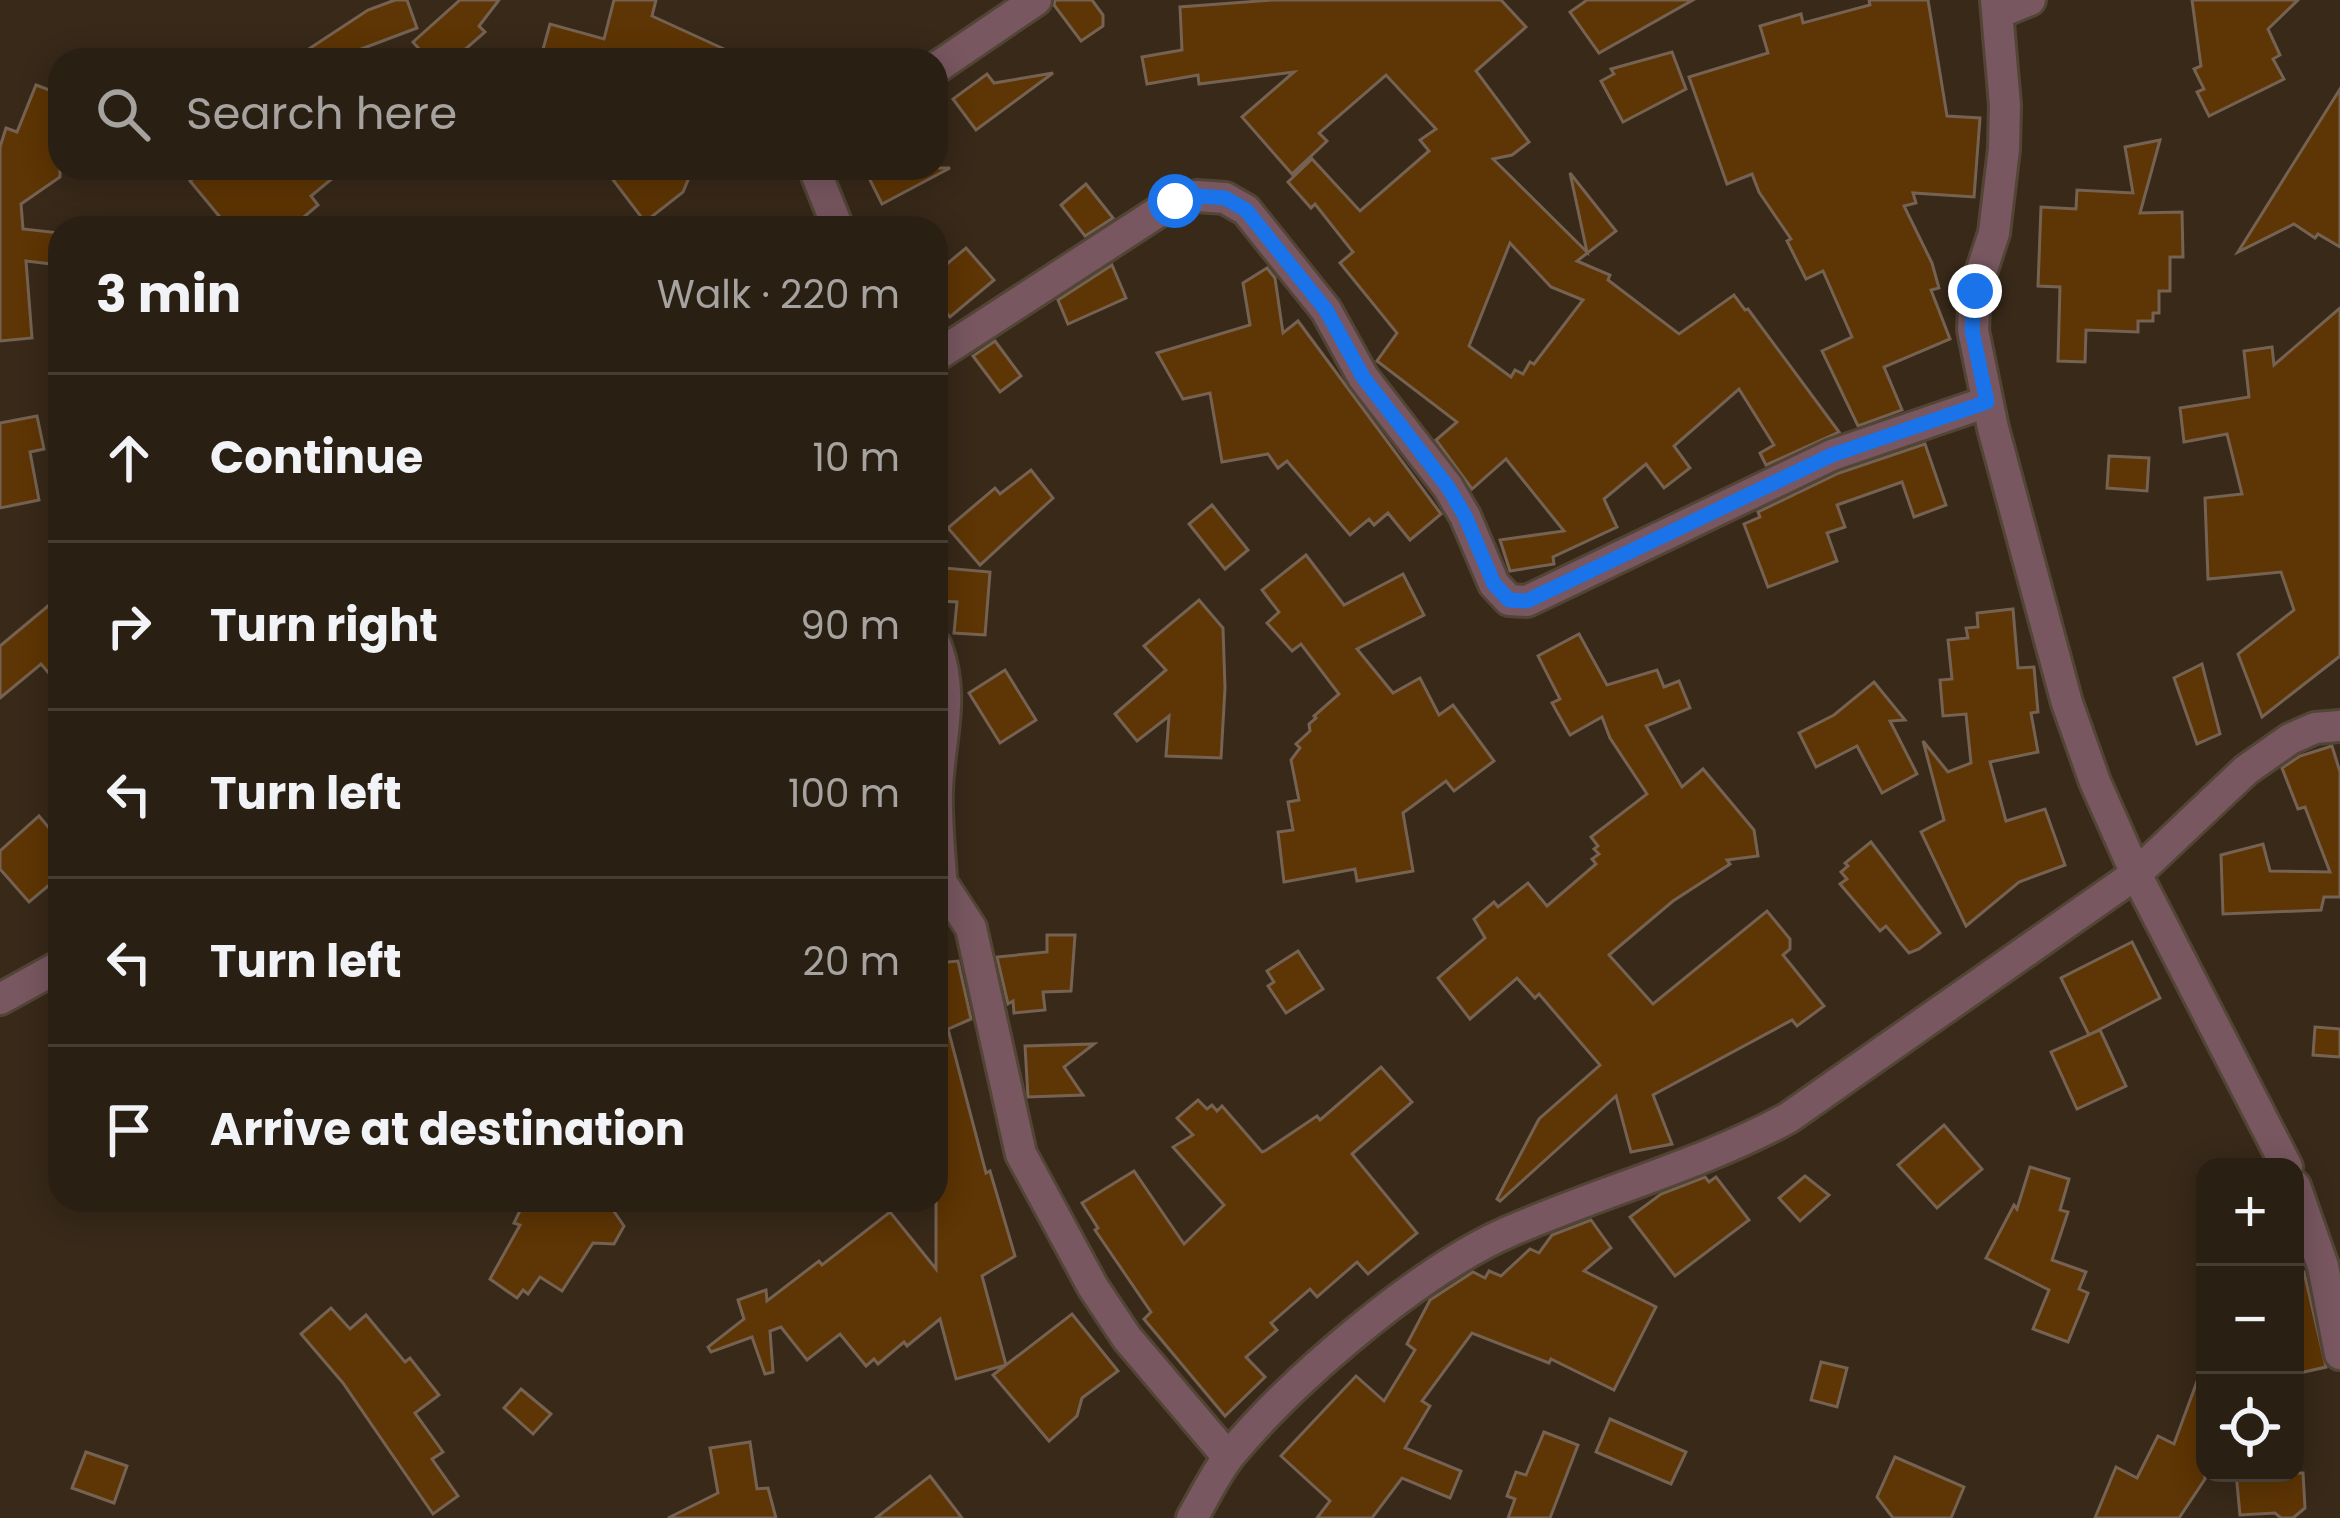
<!DOCTYPE html>
<meta charset="utf-8">
<style>
:root{--surface:#2a1f13;--page:#362c21;--text:#f1f3f6;--muted:#a5a2a0;--line:#463d33}
body{margin:0;font-family:Poppins,sans-serif;background:var(--page);color:var(--text)}
.controls{position:absolute;right:36px;bottom:36px;display:grid;overflow:hidden;border-radius:24px;box-shadow:0 6px 30px #0003}
.controls button{width:108px;height:108px;display:grid;place-items:center;padding:0;border:0;border-bottom:3px solid var(--line);background:var(--surface);color:var(--text);font:60px sans-serif}
.stop{position:absolute;width:36px;height:36px;margin:-27px;border:9px solid #1a73e8;border-radius:50%;background:#fff}
.stop.end{background:#1a73e8;border-color:#fff;box-shadow:0 3px 12px #0008}
.list{margin:0;padding:0;list-style:none}
h2{display:flex;justify-content:space-between;align-items:center;height:156px;margin:0;padding:0 48px;font-size:51px}
h2 small{font-size:39px;font-weight:400;color:var(--muted)}
.list li{display:grid;grid-template-columns:78px 1fr auto;gap:36px;align-items:center;box-sizing:border-box;height:168px;padding:0 48px;border-top:3px solid var(--line)}
.list b{display:block;font-size:45px;white-space:nowrap}
.list em{font-size:39px;font-style:normal;color:var(--muted)}
.icon{flex:none;width:66px;height:66px;fill:none;stroke:currentColor;stroke-width:2;stroke-linecap:round;stroke-linejoin:round}
.map{position:relative;flex:none;width:2340px;height:1518px;overflow:hidden}
.search{position:absolute;background:var(--surface);box-shadow:0 6px 30px #0003;left:48px;top:48px;width:900px;height:132px;display:flex;align-items:center;gap:30px;box-sizing:border-box;padding:0 42px;border-radius:36px;color:var(--muted);font-size:45px}
.panel{position:absolute;background:var(--surface);box-shadow:0 6px 30px #0003;left:48px;top:216px;width:900px;height:996px;border-radius:36px}
.map>svg:first-child{display:block}
</style>
<div class="map">
<svg width="2340" height="1518" viewBox="0 0 2340 1518">
<rect width="100%" height="100%" fill="#382919"/>
<g fill="#5e3504" stroke="#756252" stroke-width="3" fill-rule="evenodd">
<polygon points="395,0 407,0 417,28 332,60 292,60 368,10"/>
<polygon points="460,0 499,0 479,26 485,32 453,60 429,60 413,42"/>
<polygon points="614,0 656,0 652,16 748,60 540,60 550,24 604,39"/>
<polygon points="1055,0 1092,0 1103,15 1103,26 1081,41 1054,5"/>
<path d="M1273,0h228l25,27 -50,44 53,71 -17,13 -19,4 94,93 -17,-79 46,58 -39,30 33,14 -2,5 71,54 55,-39 11,15 3,-1 91,123 -73,33 -6,-12 14,-8 -35,-56 -65,57 16,22 -26,20 -18,-24 -42,35 13,28 -64,30 1,7 -44,7 -10,-31 64,-9 -58,-72 -34,30 -36,-49 21,-18 -80,-61 20,-28 -57,-70 13,-11 -38,-48 -4,4 -23,-26 24,-23 48,52 69,-60 -9,-11 16,-11 -50,-54 -67,58 8,8 -35,33 -50,-57 52,-45 -95,12 -1,-9 -51,9 -5,-27 40,-7 -2,-43zM1510,243l41,44 32,13 -49,64 -4,-2 -7,12 -8,-4 -4,7 -42,-31z"/>
<polygon points="1587,0 1693,0 1599,53 1570,12"/>
<polygon points="1869,0 1928,0 1947,116 1980,118 1974,197 1913,193 1916,203 1904,206 1932,263 1939,288 1931,290 1950,339 1884,367 1902,410 1858,426 1822,351 1852,337 1823,271 1806,279 1787,241 1791,239 1759,192 1752,174 1727,184 1689,77 1768,53 1760,26 1801,14 1803,23 1870,5"/>
<polygon points="2192,0 2298,0 2268,29 2280,55 2273,59 2284,79 2209,116 2197,92 2204,89 2194,69 2201,66"/>
<polygon points="1672,52 1686,89 1623,122 1601,81 1614,74 1611,69"/>
<polygon points="1053,73 976,130 953,99 987,74 994,83"/>
<polygon points="36,85 60,94 60,177 21,204 23,229 60,233 60,265 26,261 32,338 0,341 0,147 6,128 17,132"/>
<polygon points="2340,89 2340,247 2318,234 2315,238 2294,224 2238,252"/>
<polygon points="2160,140 2140,213 2182,212 2183,257 2170,257 2170,291 2159,291 2159,313 2153,313 2153,321 2138,321 2138,332 2086,330 2085,362 2058,361 2060,287 2038,286 2041,207 2076,209 2077,190 2133,193 2125,147"/>
<polygon points="206,168 345,168 311,196 318,205 291,228 229,228 190,181"/>
<polygon points="604,168 693,168 683,192 645,222"/>
<polygon points="888,168 950,168 882,204 869,178"/>
<polygon points="1086,184 1113,218 1085,236 1061,205"/>
<polygon points="966,248 994,280 950,317 936,301 936,273"/>
<polygon points="1112,265 1126,298 1068,324 1058,300"/>
<polygon points="1267,268 1275,278 1283,333 1298,321 1441,514 1410,540 1388,513 1374,525 1369,519 1350,535 1287,461 1278,468 1268,454 1222,462 1210,393 1183,399 1157,353 1250,325 1243,283"/>
<polygon points="2340,308 2340,656 2262,717 2238,654 2294,610 2281,572 2208,579 2205,498 2242,494 2227,434 2184,442 2180,408 2249,397 2244,351 2272,347 2274,365"/>
<polygon points="995,341 1021,376 1000,392 973,356"/>
<polygon points="37,416 44,449 30,452 39,500 0,508 0,423"/>
<polygon points="1925,444 1946,505 1914,517 1902,482 1837,505 1845,527 1827,533 1837,561 1768,587 1744,524 1760,517 1758,512 1839,473"/>
<polygon points="2109,456 2149,458 2147,491 2107,488"/>
<polygon points="1031,470 1053,498 980,565 948,528 995,488 1000,494"/>
<polygon points="1212,505 1248,550 1225,569 1189,524"/>
<polygon points="1306,555 1344,605 1403,574 1424,615 1357,649 1393,693 1420,678 1439,715 1453,705 1494,761 1454,791 1446,781 1403,813 1413,871 1357,881 1355,869 1284,882 1278,832 1293,830 1288,802 1299,800 1291,760 1300,748 1296,744 1310,731 1309,724 1316,718 1314,716 1339,694 1301,644 1292,651 1267,623 1279,612 1262,590"/>
<polygon points="944,568 990,572 985,635 954,633 957,602 941,601"/>
<polygon points="60,596 60,686 41,664 0,698 0,646"/>
<polygon points="1199,600 1223,628 1225,688 1221,758 1166,756 1169,716 1137,741 1115,714 1166,670 1144,646"/>
<polygon points="2013,609 2018,668 2034,667 2038,712 2031,713 2038,752 1990,762 2006,821 2045,809 2065,865 2019,882 1966,926 1921,832 1944,820 1923,741 1948,772 1971,763 1966,714 1943,716 1940,680 1952,679 1948,640 1968,638 1966,628 1978,627 1977,613"/>
<polygon points="1579,634 1607,685 1657,670 1664,687 1679,681 1690,708 1646,726 1682,787 1703,769 1754,830 1758,856 1727,860 1730,864 1673,901 1609,955 1653,1004 1767,911 1790,939 1790,949 1783,955 1824,1006 1797,1026 1792,1020 1653,1095 1672,1144 1631,1152 1616,1096 1500,1201 1497,1199 1539,1119 1600,1065 1539,994 1535,998 1517,978 1470,1019 1438,978 1485,938 1474,919 1494,902 1498,907 1528,883 1547,906 1596,864 1592,859 1599,854 1594,849 1598,846 1591,837 1647,794 1610,738 1602,717 1570,735 1552,703 1560,699 1538,656"/>
<polygon points="2202,664 2220,734 2197,744 2174,678"/>
<polygon points="1005,670 1036,720 1000,743 969,693"/>
<polygon points="1874,682 1905,720 1890,721 1917,774 1882,793 1857,746 1816,767 1799,733 1834,715"/>
<polygon points="2332,746 2340,772 2340,897 2324,897 2321,910 2223,914 2221,855 2263,844 2270,871 2330,872 2305,807 2298,809 2282,768 2300,756"/>
<polygon points="39,816 60,841 60,876 29,902 0,869 0,851"/>
<polygon points="1871,842 1940,933 1919,949 1909,953 1886,926 1880,931 1840,884 1847,879 1841,872 1848,866 1845,863"/>
<polygon points="1047,935 1075,935 1071,991 1043,992 1045,1010 1014,1013 1013,1001 1008,1004 997,957 1047,952"/>
<polygon points="2132,942 2160,998 2089,1035 2061,978"/>
<polygon points="1298,951 1323,989 1286,1013 1268,986 1274,982 1267,971"/>
<polygon points="958,961 971,1019 948,1029 986,1173 990,1171 1015,1256 982,1276 1006,1365 1072,1314 1118,1371 1082,1398 1077,1416 1049,1441 993,1375 1006,1365 956,1379 940,1319 907,1346 904,1342 878,1364 874,1359 866,1366 840,1334 807,1360 781,1327 770,1331 773,1372 765,1374 752,1337 711,1352 708,1347 744,1319 738,1300 766,1290 767,1301 819,1261 822,1265 890,1212 936,1269 936,963"/>
<polygon points="2315,1027 2340,1029 2340,1057 2313,1055"/>
<polygon points="2100,1030 2126,1086 2077,1109 2051,1052"/>
<polygon points="1094,1044 1064,1067 1083,1095 1028,1097 1025,1046"/>
<polygon points="1381,1067 1412,1102 1352,1154 1417,1233 1368,1274 1357,1262 1317,1297 1310,1289 1271,1323 1277,1330 1246,1357 1265,1377 1225,1416 1144,1319 1151,1312 1095,1230 1098,1228 1082,1203 1134,1171 1184,1244 1224,1205 1173,1147 1193,1135 1177,1118 1198,1100 1207,1109 1212,1105 1217,1111 1222,1106 1262,1152 1265,1151 1317,1116 1320,1120"/>
<polygon points="1944,1125 1982,1169 1937,1208 1898,1165"/>
<polygon points="2030,1167 2069,1179 2060,1210 2068,1212 2052,1260 2086,1272 2079,1289 2088,1293 2068,1342 2033,1329 2049,1290 1986,1258 2014,1205 2017,1209"/>
<polygon points="1805,1176 1829,1195 1800,1221 1779,1198"/>
<polygon points="1705,1177 1709,1182 1716,1177 1749,1220 1675,1276 1630,1217 1661,1194"/>
<polygon points="525,1200 606,1200 624,1226 614,1244 593,1243 562,1291 540,1277 528,1294 523,1290 517,1298 490,1279 520,1225 514,1223"/>
<polygon points="1591,1220 1611,1248 1584,1271 1656,1307 1614,1390 1551,1359 1549,1363 1472,1333 1422,1401 1430,1406 1405,1448 1461,1471 1450,1498 1402,1478 1372,1518 1317,1518 1330,1501 1281,1456 1356,1376 1384,1401 1415,1350 1407,1344 1430,1300 1473,1272 1485,1278 1489,1271 1501,1276 1530,1249 1539,1253 1552,1235"/>
<polygon points="2304,1272 2326,1367 2295,1374 2295,1273"/>
<polygon points="331,1308 350,1329 366,1315 405,1362 410,1358 439,1395 415,1413 443,1452 432,1459 458,1496 433,1514 343,1383 301,1334"/>
<polygon points="1821,1362 1847,1368 1837,1407 1811,1400"/>
<polygon points="2202,1368 2205,1368 2205,1479 2179,1518 2095,1518 2116,1467 2137,1478 2158,1436 2174,1444"/>
<polygon points="521,1389 551,1414 533,1434 504,1408"/>
<polygon points="1610,1419 1686,1452 1671,1484 1596,1452"/>
<polygon points="1544,1432 1578,1445 1550,1518 1508,1518 1515,1499 1507,1496 1516,1472 1526,1475"/>
<polygon points="750,1442 757,1489 768,1488 776,1518 668,1518 718,1493 710,1448"/>
<polygon points="86,1452 127,1466 114,1503 72,1488"/>
<polygon points="1895,1457 1964,1487 1951,1518 1893,1518 1877,1497"/>
<polygon points="2236,1473 2303,1473 2305,1508 2293,1518 2281,1518 2275,1513 2240,1515"/>
<polygon points="930,1476 962,1518 876,1518"/>
</g>
<g fill="none" stroke-linecap="round" stroke-linejoin="round">
<g stroke="#534536" stroke-width="36">
<g id="minor">
<polyline points="1996,0 2005,105 2004,149 1994,233 1975,291 1973,330 1993,428 2067,703 2095,782 2136,874 2287,1167"/>
<polyline points="1998,13 2030,0"/>
<polyline points="936,68 1036,0"/>
<polyline points="814,168 838,228"/>
<polyline points="936,356 1175,201 1197,196 1225,198 1246,210 1326,310 1363,377 1448,487 1465,516 1494,584 1509,600 1527,601 1832,455 1987,402"/>
<path d="M936,646c19,51 3,92 1,144 -1,28 2,58 4,87"/>
<polyline points="936,874 971,928 1021,1154 1093,1287 1127,1338 1228,1457"/>
<polyline points="0,999 60,966"/>
<polyline points="2295,1186 2323,1266 2340,1354"/>
<path d="M1192,1518c12,-20 23,-44 38,-63 62,-75 189,-184 278,-223 93,-41 191,-66 280,-114l348,-244 110,-104 44,-31 25,-11 25,-2"/>
</g>
</g>
<use href="#minor" stroke="#785760" stroke-width="30"/>
</g>
<g fill="none" stroke-linecap="round" stroke-linejoin="round">
<polyline stroke="#1a73e8" stroke-width="15" points="1175,201 1197,196 1225,198 1246,210 1326,310 1363,377 1448,487 1465,516 1494,584 1509,600 1527,601 1832,455 1987,402 1972,330 1975,291"/>
</g>
</svg>
<div class="controls">
<button>+</button>
<button>−</button>
<button><svg class="icon" aria-label="locate" viewBox="0 0 24 24"><circle cx="12" cy="12" r="6"/><path d="M12 2v4M12 18v4M2 12h4M18 12h4"/></svg></button>
</div>
<div class="stop" style="left:1175px;top:201px"></div>
<div class="stop end" style="left:1975px;top:291px"></div>
<div class="search"><svg class="icon" aria-label="search" viewBox="0 0 24 24"><circle cx="10" cy="10" r="6"/><path d="M15 15l6 6"/></svg>Search here</div>
<section class="panel">
<h2>3 min<small>Walk · 220 m</small></h2>
<ul class="list">
<li><svg class="icon" aria-label="ahead" viewBox="0 0 24 24"><path d="M12 20V5M6 11l6-6 6 6"/></svg><div><b>Continue</b></div><em>10 m</em></li>
<li><svg class="icon" aria-label="right" viewBox="0 0 24 24"><path d="M7 20v-9h11M14 6l5 5-5 5"/></svg><div><b>Turn right</b></div><em>90 m</em></li>
<li><svg class="icon" aria-label="left" viewBox="0 0 24 24"><path d="M17 20v-9H6M10 6l-5 5 5 5"/></svg><div><b>Turn left</b></div><em>100 m</em></li>
<li><svg class="icon" aria-label="left" viewBox="0 0 24 24"><path d="M17 20v-9H6M10 6l-5 5 5 5"/></svg><div><b>Turn left</b></div><em>20 m</em></li>
<li><svg class="icon" aria-label="arrive" viewBox="0 0 24 24"><path d="M6 21V4h12l-3 4 3 4H6"/></svg><div><b>Arrive at destination</b></div></li>
</ul>
</section>
</div>
